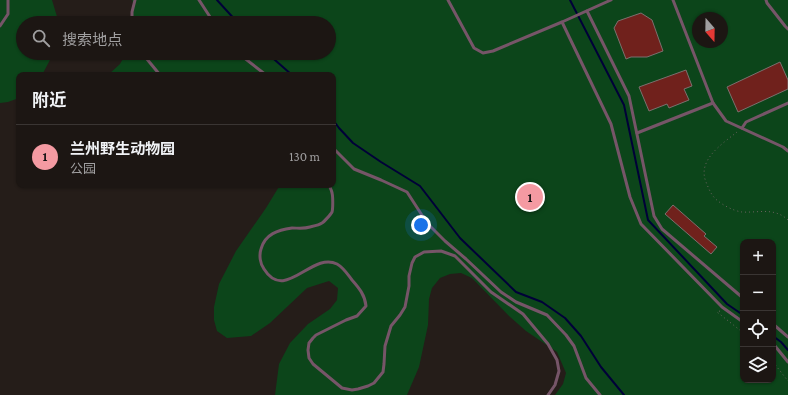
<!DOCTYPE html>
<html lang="zh">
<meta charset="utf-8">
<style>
:root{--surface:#1c1613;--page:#251f1c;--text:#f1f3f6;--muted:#a09fa0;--line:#3a3533;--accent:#f49aa2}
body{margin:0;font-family:"Crimson Pro","Noto Sans SC",serif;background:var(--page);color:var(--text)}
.controls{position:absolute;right:12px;bottom:12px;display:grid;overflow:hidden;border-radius:8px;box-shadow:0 1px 3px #0004}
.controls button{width:36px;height:36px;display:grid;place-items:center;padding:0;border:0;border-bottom:1px solid var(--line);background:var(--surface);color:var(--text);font:20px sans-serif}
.compass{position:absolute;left:692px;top:12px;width:36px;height:36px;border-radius:50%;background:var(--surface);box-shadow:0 1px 3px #0004;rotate:160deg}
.you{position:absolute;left:421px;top:225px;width:14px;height:14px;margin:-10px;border:3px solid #fff;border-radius:50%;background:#1a73e8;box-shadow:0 0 0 6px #1a73e833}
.badge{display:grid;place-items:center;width:26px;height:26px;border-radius:50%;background:var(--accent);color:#111;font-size:13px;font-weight:700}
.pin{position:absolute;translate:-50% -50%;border:2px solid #fff;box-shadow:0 1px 4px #0006}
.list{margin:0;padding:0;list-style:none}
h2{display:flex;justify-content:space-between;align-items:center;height:52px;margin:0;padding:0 16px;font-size:17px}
h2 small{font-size:13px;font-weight:400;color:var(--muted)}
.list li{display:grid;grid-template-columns:26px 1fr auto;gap:12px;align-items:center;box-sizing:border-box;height:64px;padding:0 16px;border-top:1px solid var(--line)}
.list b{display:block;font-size:15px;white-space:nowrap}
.list p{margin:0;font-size:13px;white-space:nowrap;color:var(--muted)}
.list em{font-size:13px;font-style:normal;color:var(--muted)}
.icon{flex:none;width:22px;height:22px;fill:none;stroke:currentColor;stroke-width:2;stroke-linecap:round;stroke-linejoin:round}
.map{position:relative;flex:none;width:788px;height:395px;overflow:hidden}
.search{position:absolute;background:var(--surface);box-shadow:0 1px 3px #0004;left:16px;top:16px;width:320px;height:44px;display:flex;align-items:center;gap:10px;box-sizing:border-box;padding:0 14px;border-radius:22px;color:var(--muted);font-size:15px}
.panel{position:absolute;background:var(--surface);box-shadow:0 1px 3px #0004;left:16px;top:72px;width:320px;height:116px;border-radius:8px}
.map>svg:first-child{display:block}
</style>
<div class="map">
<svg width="788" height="395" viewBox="0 0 788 395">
<rect width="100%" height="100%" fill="#251d19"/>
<g fill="#0c451a" fill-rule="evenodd">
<polygon points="0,0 52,0 58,20 58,23 23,23 23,53 53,53 51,58 42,75 19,75 19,98 8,102 0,103"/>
<path d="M132,0h656v395h-233l8,-11 3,-11 -9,-21 -31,-21 -17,-15 -37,-38 -11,-5 -11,1 -10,4 -8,10 -3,11 -1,26 -9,42 -12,28h-132l4,-31 11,-21 18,-19 22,-15 7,-9 1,-12 -9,-7 -22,7 -37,35 -19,13 -24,2 -10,-7 -3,-11v-13l5,-23 17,-33 30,-43 14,-23h53v-110h-225l12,-11 6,-11h203v-30h-197l1,-20zM698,18h24v24h-24zM743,242h30v138h-30z"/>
</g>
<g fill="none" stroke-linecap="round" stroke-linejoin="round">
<g stroke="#000038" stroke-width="2">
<polyline points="217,0 238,23"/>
<polyline points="570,0 624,105 648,220 727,304 743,315"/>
<polyline points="267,53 292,75"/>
<polyline points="333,120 339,128 353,143 381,162 420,186 460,238 516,292 542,302 565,318 581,336 601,367 624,395"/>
<polyline points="773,336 781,342 788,350"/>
</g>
</g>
<g fill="#70211c" stroke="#7b706e">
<polygon points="641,13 652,20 663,51 647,57 631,57 626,59 614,28 618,21"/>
<polygon points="780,62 788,80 788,89 738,112 727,87"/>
<polygon points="686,70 692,86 684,89 689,100 669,108 667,104 649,111 639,87"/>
<polygon points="673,205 706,234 704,236 717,247 711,254 665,214"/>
</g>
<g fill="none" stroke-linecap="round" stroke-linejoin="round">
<g stroke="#6a635f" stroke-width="1" stroke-dasharray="1 3" stroke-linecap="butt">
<path d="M737,132c-15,12 -40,28 -31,50 2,5 4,10 7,14 5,7 20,15 29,16 17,1 32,-5 46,8"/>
<polyline points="720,311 717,312 741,331 743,339"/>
<polyline points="773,362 788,381"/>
</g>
<g stroke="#765568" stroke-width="3">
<polyline points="199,0 214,23"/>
<polyline points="448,0 474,48 483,53 493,51 562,22 611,0"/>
<polyline points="673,0 713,103 726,121 783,147 788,151"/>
<polyline points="766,0 767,3 785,26 788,29"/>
<polyline points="587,11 629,96 654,216 662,229 743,298"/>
<polyline points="562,22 611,124 630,197 641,224 722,307 743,322"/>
<polyline points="132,23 132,12 135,0"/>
<polyline points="0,26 8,14 8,0"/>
<polyline points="142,53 160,75"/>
<polyline points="238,53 266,75"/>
<polyline points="742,128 746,122 788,103"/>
<polyline points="637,133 713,103"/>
<polyline points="333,148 354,169 381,180 407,192 427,223 445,241 466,259 501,292 516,302 547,315 566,335 574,346 586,378 600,395"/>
<path d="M329,185c1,3 3,6 3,8 1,3 1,16 0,19 -1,2 -8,10 -10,11 -3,2 -8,3 -12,4 -6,2 -12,1 -18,1 -14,2 -27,6 -31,21 -2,6 -1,15 3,20 21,34 48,-18 73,-5 7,4 11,11 15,16 7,8 13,15 14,26l-9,10 -11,4 -30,15 -3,3 -4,5 -1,7 1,8 4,6 29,24 10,2 6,-1 10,-3 6,-3 9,-11 1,-8 1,-18 6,-20 9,-11 5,-8 4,-21v-10l3,-13 3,-6 9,-5 17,-1 14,5 36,36 32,22 25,30 9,16 2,11 -4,14 -7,10"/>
<polyline points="773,324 788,337"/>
<polyline points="773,344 775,346 788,362"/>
</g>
</g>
</svg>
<div class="controls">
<button>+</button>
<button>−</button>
<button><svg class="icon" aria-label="locate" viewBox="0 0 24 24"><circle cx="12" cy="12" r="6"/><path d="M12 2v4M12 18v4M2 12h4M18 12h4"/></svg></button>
<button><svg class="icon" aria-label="layers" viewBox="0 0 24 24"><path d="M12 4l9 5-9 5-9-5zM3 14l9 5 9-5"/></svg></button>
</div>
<svg class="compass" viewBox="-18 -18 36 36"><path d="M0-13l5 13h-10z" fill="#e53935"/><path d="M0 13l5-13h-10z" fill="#a09fa0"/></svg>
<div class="you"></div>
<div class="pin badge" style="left:530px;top:197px">1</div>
<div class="search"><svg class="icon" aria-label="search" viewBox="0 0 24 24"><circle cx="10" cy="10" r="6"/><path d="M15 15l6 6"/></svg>搜索地点</div>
<section class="panel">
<h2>附近<small></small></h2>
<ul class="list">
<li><span class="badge">1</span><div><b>兰州野生动物园</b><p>公园</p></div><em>130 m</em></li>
</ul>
</section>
</div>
